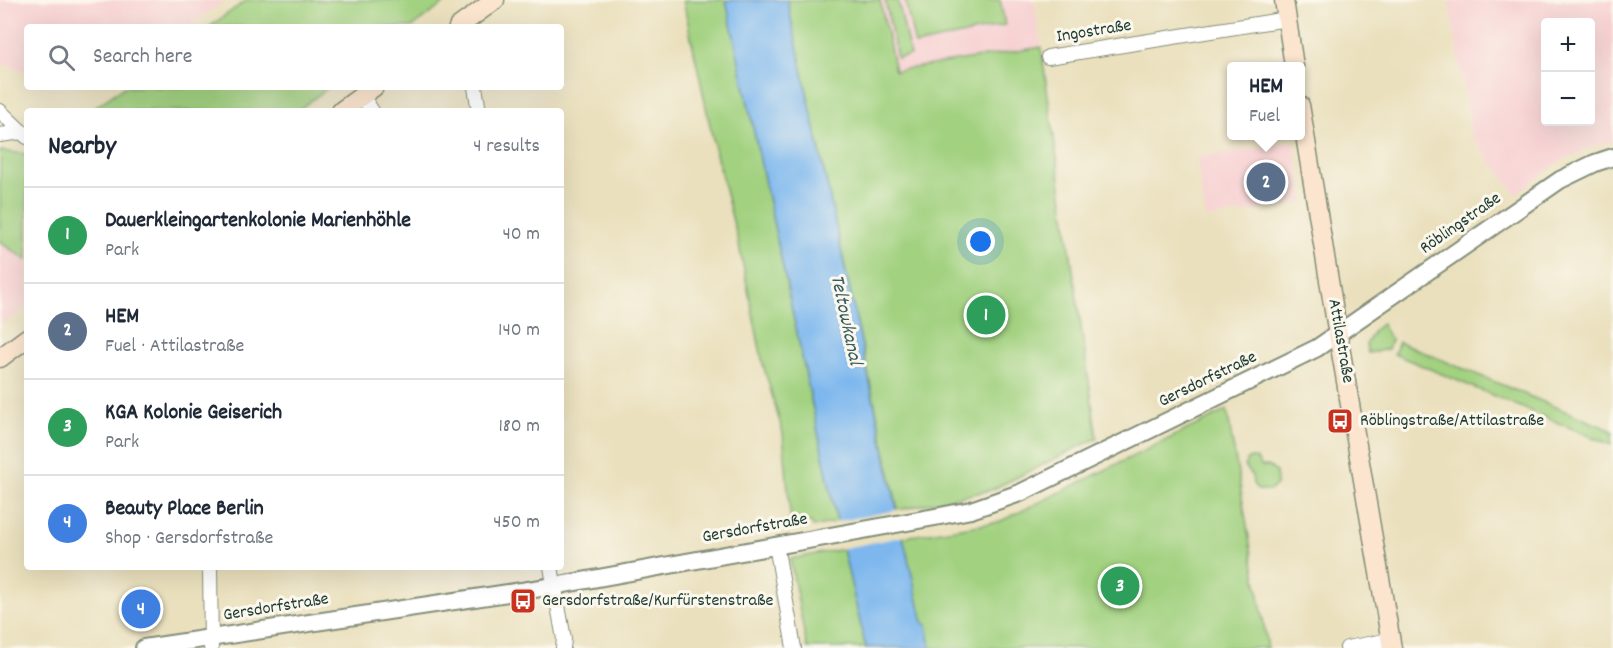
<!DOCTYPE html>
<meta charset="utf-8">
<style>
:root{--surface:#fff;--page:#f6f6f7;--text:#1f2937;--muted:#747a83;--line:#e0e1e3;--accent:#d93025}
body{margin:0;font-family:Dekko,sans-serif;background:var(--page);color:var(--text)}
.controls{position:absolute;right:18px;top:18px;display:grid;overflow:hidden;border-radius:6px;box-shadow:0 6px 24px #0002}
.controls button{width:54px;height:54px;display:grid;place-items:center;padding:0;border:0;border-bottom:2px solid var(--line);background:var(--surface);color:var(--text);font:30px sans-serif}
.you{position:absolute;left:981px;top:242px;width:21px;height:21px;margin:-15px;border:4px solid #fff;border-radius:50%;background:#1a73e8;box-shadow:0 0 0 9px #1a73e833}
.badge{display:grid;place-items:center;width:39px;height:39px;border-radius:50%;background:var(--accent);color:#fff;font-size:20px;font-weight:700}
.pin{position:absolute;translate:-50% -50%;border:3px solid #fff;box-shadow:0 2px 6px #0006}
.popup{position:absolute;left:1227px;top:62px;width:78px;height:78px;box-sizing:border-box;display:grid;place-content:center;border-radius:6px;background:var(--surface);filter:drop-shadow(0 2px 4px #0005);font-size:20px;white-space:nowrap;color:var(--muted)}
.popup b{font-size:22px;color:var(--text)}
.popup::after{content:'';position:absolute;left:50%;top:100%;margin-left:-12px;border:12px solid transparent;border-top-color:var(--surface)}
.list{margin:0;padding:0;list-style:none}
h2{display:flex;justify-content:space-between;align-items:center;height:78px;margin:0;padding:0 24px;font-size:26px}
h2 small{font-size:20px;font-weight:400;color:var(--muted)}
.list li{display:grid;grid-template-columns:39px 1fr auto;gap:18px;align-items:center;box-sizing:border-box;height:96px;padding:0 24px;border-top:2px solid var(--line)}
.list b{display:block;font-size:22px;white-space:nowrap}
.list p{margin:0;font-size:20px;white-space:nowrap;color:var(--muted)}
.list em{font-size:20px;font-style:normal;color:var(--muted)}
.icon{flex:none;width:33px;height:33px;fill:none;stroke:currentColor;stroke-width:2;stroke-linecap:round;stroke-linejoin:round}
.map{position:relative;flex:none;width:1613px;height:648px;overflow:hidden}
.search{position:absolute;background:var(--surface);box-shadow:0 6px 24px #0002;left:24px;top:24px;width:540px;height:66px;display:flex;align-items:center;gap:15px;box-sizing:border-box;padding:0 21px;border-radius:6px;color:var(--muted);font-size:22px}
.panel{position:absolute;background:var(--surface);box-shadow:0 6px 24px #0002;left:24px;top:108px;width:540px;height:462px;border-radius:6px}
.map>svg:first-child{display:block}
</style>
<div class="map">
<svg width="1613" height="648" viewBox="0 0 1613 648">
<rect width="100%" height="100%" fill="#fbf7ec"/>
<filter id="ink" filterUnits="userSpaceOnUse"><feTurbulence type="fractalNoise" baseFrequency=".0167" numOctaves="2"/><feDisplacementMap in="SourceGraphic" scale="12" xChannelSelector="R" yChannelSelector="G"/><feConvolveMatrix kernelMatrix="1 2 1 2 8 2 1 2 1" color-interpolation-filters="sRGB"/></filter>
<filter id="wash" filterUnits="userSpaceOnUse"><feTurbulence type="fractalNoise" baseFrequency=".008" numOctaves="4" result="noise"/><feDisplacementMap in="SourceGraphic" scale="24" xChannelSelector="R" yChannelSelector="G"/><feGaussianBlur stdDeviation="1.35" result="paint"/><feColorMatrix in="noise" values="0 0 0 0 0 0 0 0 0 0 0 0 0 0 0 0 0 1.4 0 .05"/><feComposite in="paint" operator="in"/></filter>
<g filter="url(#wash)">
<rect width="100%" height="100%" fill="#eae0bd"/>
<g fill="#f7cfd1" fill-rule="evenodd">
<polygon points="0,0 226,0 187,27 27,27 27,71 0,64"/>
<polygon points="880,0 1034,0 1041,47 895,71"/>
<path d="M1449,0h164v141l-22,6 -32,15 -43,32 -44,-57zM1590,22v100h-44v-100z"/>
<polygon points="1294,142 1304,202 1206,219 1196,158"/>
<polygon points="0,242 27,260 27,307 0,326"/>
</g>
<g fill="#a2d180" stroke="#60875a" stroke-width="1.5">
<polygon points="247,0 449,0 412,27 209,27"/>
<polygon points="683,0 726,0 837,522 813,527 811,522 791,525 783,433 763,364 739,245 717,158"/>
<polygon points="787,0 880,0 895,71 1041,47 1097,438 991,490 898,510"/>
<polygon points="885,0 898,0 910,55 897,58"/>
<polygon points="905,0 1000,0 1005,25 915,45"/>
<polygon points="124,87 329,87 297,111 90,111"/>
<polygon points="0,151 27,154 27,260 0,242"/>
<polygon points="1382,324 1391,340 1388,349 1368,353 1366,345 1374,330"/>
<polygon points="1399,342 1613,431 1611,445 1394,354"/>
<polygon points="1227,410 1268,648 931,648 927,625 923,623 903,537 999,522"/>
<polygon points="1252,458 1257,459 1261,466 1269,466 1276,472 1277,484 1271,490 1258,490 1253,484 1252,475 1245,466 1247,459"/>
<polygon points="843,549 866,648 807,648 790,559"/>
</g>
<polygon fill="#7db7ee" stroke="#4e7a91" stroke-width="1.5" points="726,0 787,0 903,537 923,622 927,625 931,648 866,648 843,549"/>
<polygon fill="#eae0bd" points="901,509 906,536 840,549 834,522"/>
</g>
<g filter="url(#ink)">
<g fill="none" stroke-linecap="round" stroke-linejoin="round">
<g stroke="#848e78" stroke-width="16">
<g id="minor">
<polyline points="1048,57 1287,19"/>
<polyline points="475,87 479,111"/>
<polyline points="362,96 372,111"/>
<polyline points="0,111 27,137"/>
<polyline points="0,135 23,132"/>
<polyline points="776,545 794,648"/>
<polyline points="210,567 211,648"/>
<polyline points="551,567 564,639 563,648"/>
<polyline points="1347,648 1390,640"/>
</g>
</g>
<g stroke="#848e78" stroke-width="20">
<polyline id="tertiary" points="144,648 554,586 935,517 971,510 1020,493 1317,348 1560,180 1595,163 1613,157"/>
</g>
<g stroke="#848e78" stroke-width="21">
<g id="secondary">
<polyline points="1284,0 1294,66"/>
<polyline points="458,27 495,0"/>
<polyline points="1300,105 1338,335 1392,648"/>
<polyline points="341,111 374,87"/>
<polyline points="0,358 27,338"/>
</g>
</g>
<use href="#minor" stroke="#fff" stroke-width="14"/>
<use href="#tertiary" stroke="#fff" stroke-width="16"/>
<use href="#secondary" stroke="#fbe5cf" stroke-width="18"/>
</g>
</g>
<defs>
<g id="bus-square" transform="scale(1.35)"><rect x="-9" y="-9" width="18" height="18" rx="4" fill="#c8321e" stroke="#fbf7ec"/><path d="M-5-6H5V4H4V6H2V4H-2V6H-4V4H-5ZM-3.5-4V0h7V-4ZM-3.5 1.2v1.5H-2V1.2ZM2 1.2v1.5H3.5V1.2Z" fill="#fff"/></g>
</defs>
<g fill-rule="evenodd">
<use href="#bus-square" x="1340" y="421"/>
<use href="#bus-square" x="523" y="601"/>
</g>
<g text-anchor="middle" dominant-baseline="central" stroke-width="6" stroke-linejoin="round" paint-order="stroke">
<g font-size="18" fill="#1f3d34" stroke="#fbf7ec">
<text transform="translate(1094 32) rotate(-9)">Ingostraße</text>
<text transform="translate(1461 224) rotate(-35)">Röblingstraße</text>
<text transform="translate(1340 341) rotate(80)">Attilastraße</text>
<text transform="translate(1208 380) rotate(-26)">Gersdorfstraße</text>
<text transform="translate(755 529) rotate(-10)">Gersdorfstraße</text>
<text transform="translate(276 608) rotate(-9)">Gersdorfstraße</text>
</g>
<g font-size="18" fill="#1f3d34" stroke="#fbf7ec" text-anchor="start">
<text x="1360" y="421">Röblingstraße/Attilastraße</text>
<text x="542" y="601">Gersdorfstraße/Kurfürstenstraße</text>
</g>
<g font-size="20" font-style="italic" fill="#365c62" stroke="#fbf7ec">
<text transform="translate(845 320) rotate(78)">Teltowkanal</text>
</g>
</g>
</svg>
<div class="controls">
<button>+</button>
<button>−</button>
</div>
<div class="you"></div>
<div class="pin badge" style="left:986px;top:315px;background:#2e9e5b">1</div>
<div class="pin badge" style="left:1266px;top:182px;background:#5c6f8a">2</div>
<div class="popup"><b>HEM</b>Fuel</div>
<div class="pin badge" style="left:1120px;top:586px;background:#2e9e5b">3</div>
<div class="pin badge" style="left:141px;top:609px;background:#3f7fe0">4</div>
<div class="search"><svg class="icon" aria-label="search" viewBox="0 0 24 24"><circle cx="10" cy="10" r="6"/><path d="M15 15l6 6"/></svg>Search here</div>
<section class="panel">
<h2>Nearby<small>4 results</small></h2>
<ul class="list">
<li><span class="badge" style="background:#2e9e5b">1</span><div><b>Dauerkleingartenkolonie Marienhöhle</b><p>Park</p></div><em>40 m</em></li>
<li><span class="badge" style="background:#5c6f8a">2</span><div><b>HEM</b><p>Fuel · Attilastraße</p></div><em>140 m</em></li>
<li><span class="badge" style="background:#2e9e5b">3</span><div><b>KGA Kolonie Geiserich</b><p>Park</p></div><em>180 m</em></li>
<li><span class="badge" style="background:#3f7fe0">4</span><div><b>Beauty Place Berlin</b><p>Shop · Gersdorfstraße</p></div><em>450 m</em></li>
</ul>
</section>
</div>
